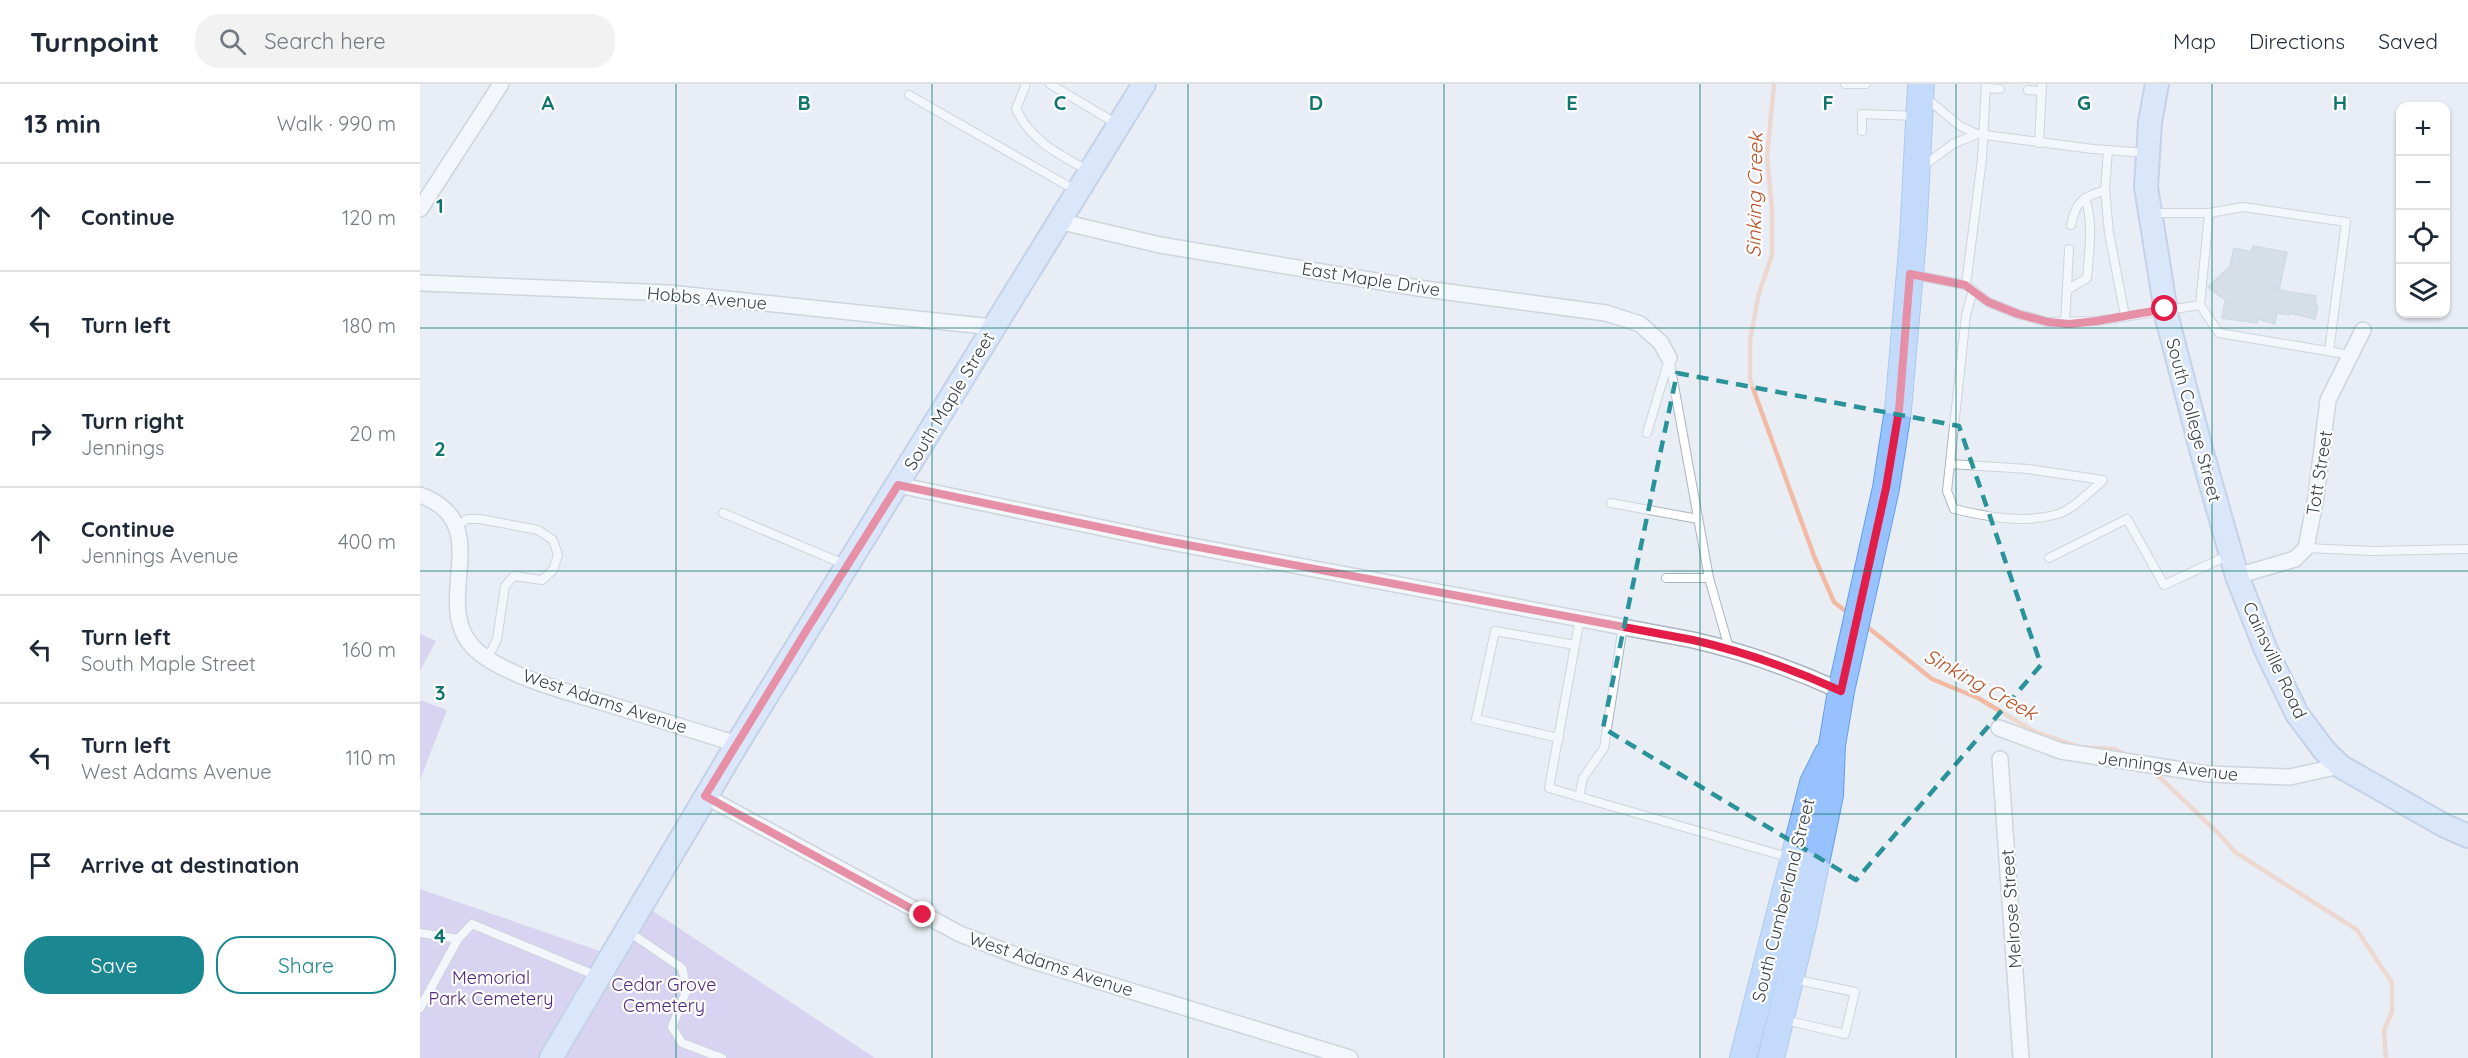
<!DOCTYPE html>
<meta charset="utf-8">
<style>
:root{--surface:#fff;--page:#f2f2f3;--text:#1f2937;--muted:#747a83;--line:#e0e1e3;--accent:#1b8790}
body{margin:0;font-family:Quicksand,sans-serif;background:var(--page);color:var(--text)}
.controls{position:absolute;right:18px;top:18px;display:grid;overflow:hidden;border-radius:12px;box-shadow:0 2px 4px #0004}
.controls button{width:54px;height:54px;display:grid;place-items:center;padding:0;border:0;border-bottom:2px solid var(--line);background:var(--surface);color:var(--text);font:30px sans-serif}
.stop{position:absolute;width:18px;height:18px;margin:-14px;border:4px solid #e11d48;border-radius:50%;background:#fff}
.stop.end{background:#e11d48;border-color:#fff;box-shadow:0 2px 6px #0008}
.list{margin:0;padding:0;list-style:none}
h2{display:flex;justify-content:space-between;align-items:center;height:78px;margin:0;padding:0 24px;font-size:26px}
h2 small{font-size:20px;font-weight:400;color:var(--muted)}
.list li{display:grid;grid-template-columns:39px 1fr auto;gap:18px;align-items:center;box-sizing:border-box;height:108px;padding:0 24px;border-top:2px solid var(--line)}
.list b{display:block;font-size:22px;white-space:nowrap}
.list p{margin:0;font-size:20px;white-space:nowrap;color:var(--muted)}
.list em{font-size:20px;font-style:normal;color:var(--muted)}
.actions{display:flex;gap:12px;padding:18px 24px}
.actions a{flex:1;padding:14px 0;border:2px solid var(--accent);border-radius:24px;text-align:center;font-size:21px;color:var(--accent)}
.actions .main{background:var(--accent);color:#fff}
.icon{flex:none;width:33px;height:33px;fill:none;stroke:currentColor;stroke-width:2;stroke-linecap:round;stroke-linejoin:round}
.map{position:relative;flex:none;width:2048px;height:974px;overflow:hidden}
header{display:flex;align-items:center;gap:36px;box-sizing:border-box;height:84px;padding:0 30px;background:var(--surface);border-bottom:2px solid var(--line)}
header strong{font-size:28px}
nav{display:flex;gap:33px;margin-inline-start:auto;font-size:21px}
.search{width:420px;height:54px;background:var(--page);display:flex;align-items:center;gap:15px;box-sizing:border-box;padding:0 21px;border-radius:24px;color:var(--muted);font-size:22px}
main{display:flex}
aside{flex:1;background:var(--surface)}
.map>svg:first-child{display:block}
</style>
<header>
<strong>Turnpoint</strong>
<div class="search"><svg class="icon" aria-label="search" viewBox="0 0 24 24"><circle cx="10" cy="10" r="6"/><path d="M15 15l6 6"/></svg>Search here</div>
<nav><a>Map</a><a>Directions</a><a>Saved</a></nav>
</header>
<main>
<aside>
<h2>13 min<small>Walk · 990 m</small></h2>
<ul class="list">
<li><svg class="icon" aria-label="ahead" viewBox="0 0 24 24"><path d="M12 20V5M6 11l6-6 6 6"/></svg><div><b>Continue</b></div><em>120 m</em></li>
<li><svg class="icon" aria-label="left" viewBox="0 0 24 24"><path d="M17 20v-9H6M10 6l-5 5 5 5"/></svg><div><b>Turn left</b></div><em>180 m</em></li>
<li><svg class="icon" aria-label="right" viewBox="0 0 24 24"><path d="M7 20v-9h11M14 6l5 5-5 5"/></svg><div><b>Turn right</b><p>Jennings</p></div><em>20 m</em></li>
<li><svg class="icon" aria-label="ahead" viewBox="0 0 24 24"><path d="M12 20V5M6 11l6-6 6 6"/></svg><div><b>Continue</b><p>Jennings Avenue</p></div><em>400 m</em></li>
<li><svg class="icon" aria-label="left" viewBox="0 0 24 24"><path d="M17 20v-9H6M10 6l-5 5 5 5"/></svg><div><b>Turn left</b><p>South Maple Street</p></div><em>160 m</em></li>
<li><svg class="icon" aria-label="left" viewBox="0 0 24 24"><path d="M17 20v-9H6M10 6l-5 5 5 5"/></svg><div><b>Turn left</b><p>West Adams Avenue</p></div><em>110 m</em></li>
<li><svg class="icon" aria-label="arrive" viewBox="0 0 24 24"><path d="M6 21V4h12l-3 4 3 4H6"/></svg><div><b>Arrive at destination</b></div></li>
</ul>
<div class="actions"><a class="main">Save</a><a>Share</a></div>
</aside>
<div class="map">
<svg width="2048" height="974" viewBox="0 0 2048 974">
<rect width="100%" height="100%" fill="#e9eef5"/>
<g fill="#c3b1e9">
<polygon points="0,550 16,557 0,587"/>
<polygon points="0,616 27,626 0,696"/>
<polygon points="0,805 191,871 134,974 0,974"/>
<polygon points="221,819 455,974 135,974"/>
</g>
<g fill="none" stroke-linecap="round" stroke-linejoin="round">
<g stroke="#f2baa4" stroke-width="4.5">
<polyline points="1354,0 1347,73 1352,125 1352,171 1339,209 1330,256 1330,296 1394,472 1414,518 1428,529"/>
<polyline points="1445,541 1512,595 1558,614 1615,648 1659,663 1694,665 1706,671"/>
<polyline points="1732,686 1797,748 1815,768 1937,846 1972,899 1972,928 1964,946 1966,974"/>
</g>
</g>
<polygon fill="#becbd6" stroke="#b1c2d1" stroke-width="1.5" points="1833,162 1867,168 1859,206 1896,212 1895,221 1898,222 1895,235 1870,229 1870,231 1857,229 1855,240 1838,235 1837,239 1802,234 1805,216 1788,203 1810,182 1814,164 1831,168"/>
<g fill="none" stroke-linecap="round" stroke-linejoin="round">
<g stroke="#abb5c0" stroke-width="10">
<g id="lane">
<path d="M606,0l-10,25c16,33 42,45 73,62"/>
<polyline points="630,0 697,40"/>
<polyline points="1425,0 1446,0"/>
<polyline points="1566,4 1580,5"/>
<polyline points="1608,6 1621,7"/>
<polyline points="489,11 655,106"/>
<polyline points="1505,13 1540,42 1557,50"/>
<polyline points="1442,47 1442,30 1496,32"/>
<polyline points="1619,59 1622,0"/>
<polyline points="1688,66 1685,106 1689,149 1705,232"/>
<polyline points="1503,82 1533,60 1557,50 1673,65 1727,69"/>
<polyline points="1789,129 1823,123 1926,138 1909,267"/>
<path d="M1651,141c5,-25 12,-27 34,-35"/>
<polyline points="1494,191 1546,201 1568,218 1598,230 1628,238 1677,237 1780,221 1789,129 1732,129"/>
<polyline points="1546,201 1562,75 1566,0"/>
<path d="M1647,206l20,-12c2,-27 7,-54 -2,-80"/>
<polyline points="1780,221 1799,249 1931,271"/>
<polyline points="1645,239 1649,165"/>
<polyline points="1249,274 1289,494"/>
<polyline points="1227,349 1249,275"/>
<path d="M1530,380l78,5 75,11c-11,10 -31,30 -45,34 -34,10 -70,3 -104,-5l-7,-18 19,-176 7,-25"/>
<polyline points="1191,419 1278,435"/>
<polyline points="303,429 426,481"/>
<polyline points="36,443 47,435 60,435 118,446 133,456 138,471 133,486 122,496 94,492 85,502 77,555 68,574"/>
<polyline points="1886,464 1952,467 2048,465"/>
<polyline points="1629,474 1707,435 1744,501 1809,471"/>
<polyline points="1246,494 1289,494 1309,564"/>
<polyline points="1160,534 1129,704 1371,774"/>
<polyline points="1139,654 1056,635 1075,547 1155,561"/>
<polyline points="1159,713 1163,694 1184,664 1203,542"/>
<polyline points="209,848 262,884 267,905 252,943 262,959 302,974"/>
<polyline points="0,849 38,855"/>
<polyline points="0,924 38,855 52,840 177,892"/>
<polyline points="1365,936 1425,950 1435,908 1373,895"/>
</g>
</g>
<g stroke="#abb5c0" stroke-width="18">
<g id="street">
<polyline points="0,125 81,0"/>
<polyline points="638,137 740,161 998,204 1186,229 1220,240 1241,259 1249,274"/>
<polyline points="0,199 249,209 573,243"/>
<path d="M478,401l262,55 533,100c52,12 100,29 148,51"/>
<path d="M0,411c79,28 8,109 55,154 27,26 95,44 130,54 44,14 88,27 132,41"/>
<polyline points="1817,492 1875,475 1886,464 1896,413 1908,316 1943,246"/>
<polyline points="1579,644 1641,667 1788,690 1870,693 1920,682"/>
<polyline points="1580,675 1601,974"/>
<polyline points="285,712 540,850 603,874 930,974"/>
</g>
</g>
<g stroke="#98afd5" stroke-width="26">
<g id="secondary">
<polyline points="1737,0 1730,38 1726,103 1747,234 1781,365 1817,492 1846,566 1877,630 1904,666 1920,682 2025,742 2048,752"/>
<polyline points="131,974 317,660 724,0"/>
</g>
</g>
<g stroke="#659de6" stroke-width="28">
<g id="primary">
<polyline points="1323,974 1393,699 1408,669"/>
<polyline points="1351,974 1383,842 1410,711 1412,661 1421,607 1466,404 1478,326 1493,154 1501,0"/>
</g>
</g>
<use href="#lane" stroke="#fff" stroke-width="8"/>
<use href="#street" stroke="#fff" stroke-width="15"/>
<use href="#secondary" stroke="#c8ddff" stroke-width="22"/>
<use href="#primary" stroke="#97c2ff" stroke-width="26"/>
</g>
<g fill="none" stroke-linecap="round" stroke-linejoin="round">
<path stroke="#e11d48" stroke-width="8" d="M503,831l-218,-119 101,-165 92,-146 263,55 532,100c52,12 100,29 148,51l45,-203 13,-78 11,-136 55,11 23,17 30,12 30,8 21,2 28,-3 68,-12"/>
</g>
<path d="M0 0H2048V974H0ZM1257,289l282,53 82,239 -185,215 -253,-152z" fill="#e9eef5" fill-opacity=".55" fill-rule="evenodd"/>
<path fill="none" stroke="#299399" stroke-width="4.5" stroke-dasharray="12 8" stroke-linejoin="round" d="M1257,289l282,53 82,239 -185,215 -253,-152z"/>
<path fill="none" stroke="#0f766e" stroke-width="1.5" stroke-opacity="0.55" d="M256,0v974M512,0v974M768,0v974M1024,0v974M1280,0v974M1536,0v974M1792,0v974M0,244h2048M0,487h2048M0,730h2048"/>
<g text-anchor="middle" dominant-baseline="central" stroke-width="4.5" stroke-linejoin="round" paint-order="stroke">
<g font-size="18" fill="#374048" stroke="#fff">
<text transform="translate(951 195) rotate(9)">East Maple Drive</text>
<text transform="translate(287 214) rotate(5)">Hobbs Avenue</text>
<text transform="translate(529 317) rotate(-59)">South Maple Street</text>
<text transform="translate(1774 336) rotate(75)">South College Street</text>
<text transform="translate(1899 389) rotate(-81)">Tott Street</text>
<text transform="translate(1855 576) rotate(65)">Cainsville Road</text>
<text transform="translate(185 617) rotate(18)">West Adams Avenue</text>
<text transform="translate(1748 682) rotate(7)">Jennings Avenue</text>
<text transform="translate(1363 816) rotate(-76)">South Cumberland Street</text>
<text transform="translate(1591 825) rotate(-94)">Melrose Street</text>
<text transform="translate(631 880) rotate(18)">West Adams Avenue</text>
</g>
<g font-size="18" fill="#51287c" stroke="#fff">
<text x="71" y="893">Memorial<tspan x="71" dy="21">Park Cemetery</tspan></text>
<text x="244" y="900">Cedar Grove<tspan x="244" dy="21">Cemetery</tspan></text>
</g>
<g font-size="20" font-style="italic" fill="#b7552d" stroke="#fff">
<text transform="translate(1334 111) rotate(-89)">Sinking Creek</text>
<text transform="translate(1561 600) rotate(29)">Sinking Creek</text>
</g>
</g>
<g font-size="20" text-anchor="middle" font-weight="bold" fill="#0f766e" stroke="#fff" stroke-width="4.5" stroke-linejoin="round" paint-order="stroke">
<text x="128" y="26">A</text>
<text x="384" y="26">B</text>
<text x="640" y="26">C</text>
<text x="896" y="26">D</text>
<text x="1152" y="26">E</text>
<text x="1408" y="26">F</text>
<text x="1664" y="26">G</text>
<text x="1920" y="26">H</text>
<text x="20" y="129">1</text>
<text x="20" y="372">2</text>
<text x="20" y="616">3</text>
<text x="20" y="859">4</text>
</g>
</svg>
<div class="controls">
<button>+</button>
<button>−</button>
<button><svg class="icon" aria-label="locate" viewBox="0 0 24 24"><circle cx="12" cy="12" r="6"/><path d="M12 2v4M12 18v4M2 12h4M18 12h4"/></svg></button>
<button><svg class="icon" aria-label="layers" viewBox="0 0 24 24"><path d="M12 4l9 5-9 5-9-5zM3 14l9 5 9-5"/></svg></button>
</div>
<div class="stop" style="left:1745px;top:225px"></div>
<div class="stop end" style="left:503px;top:831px"></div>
</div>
</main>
